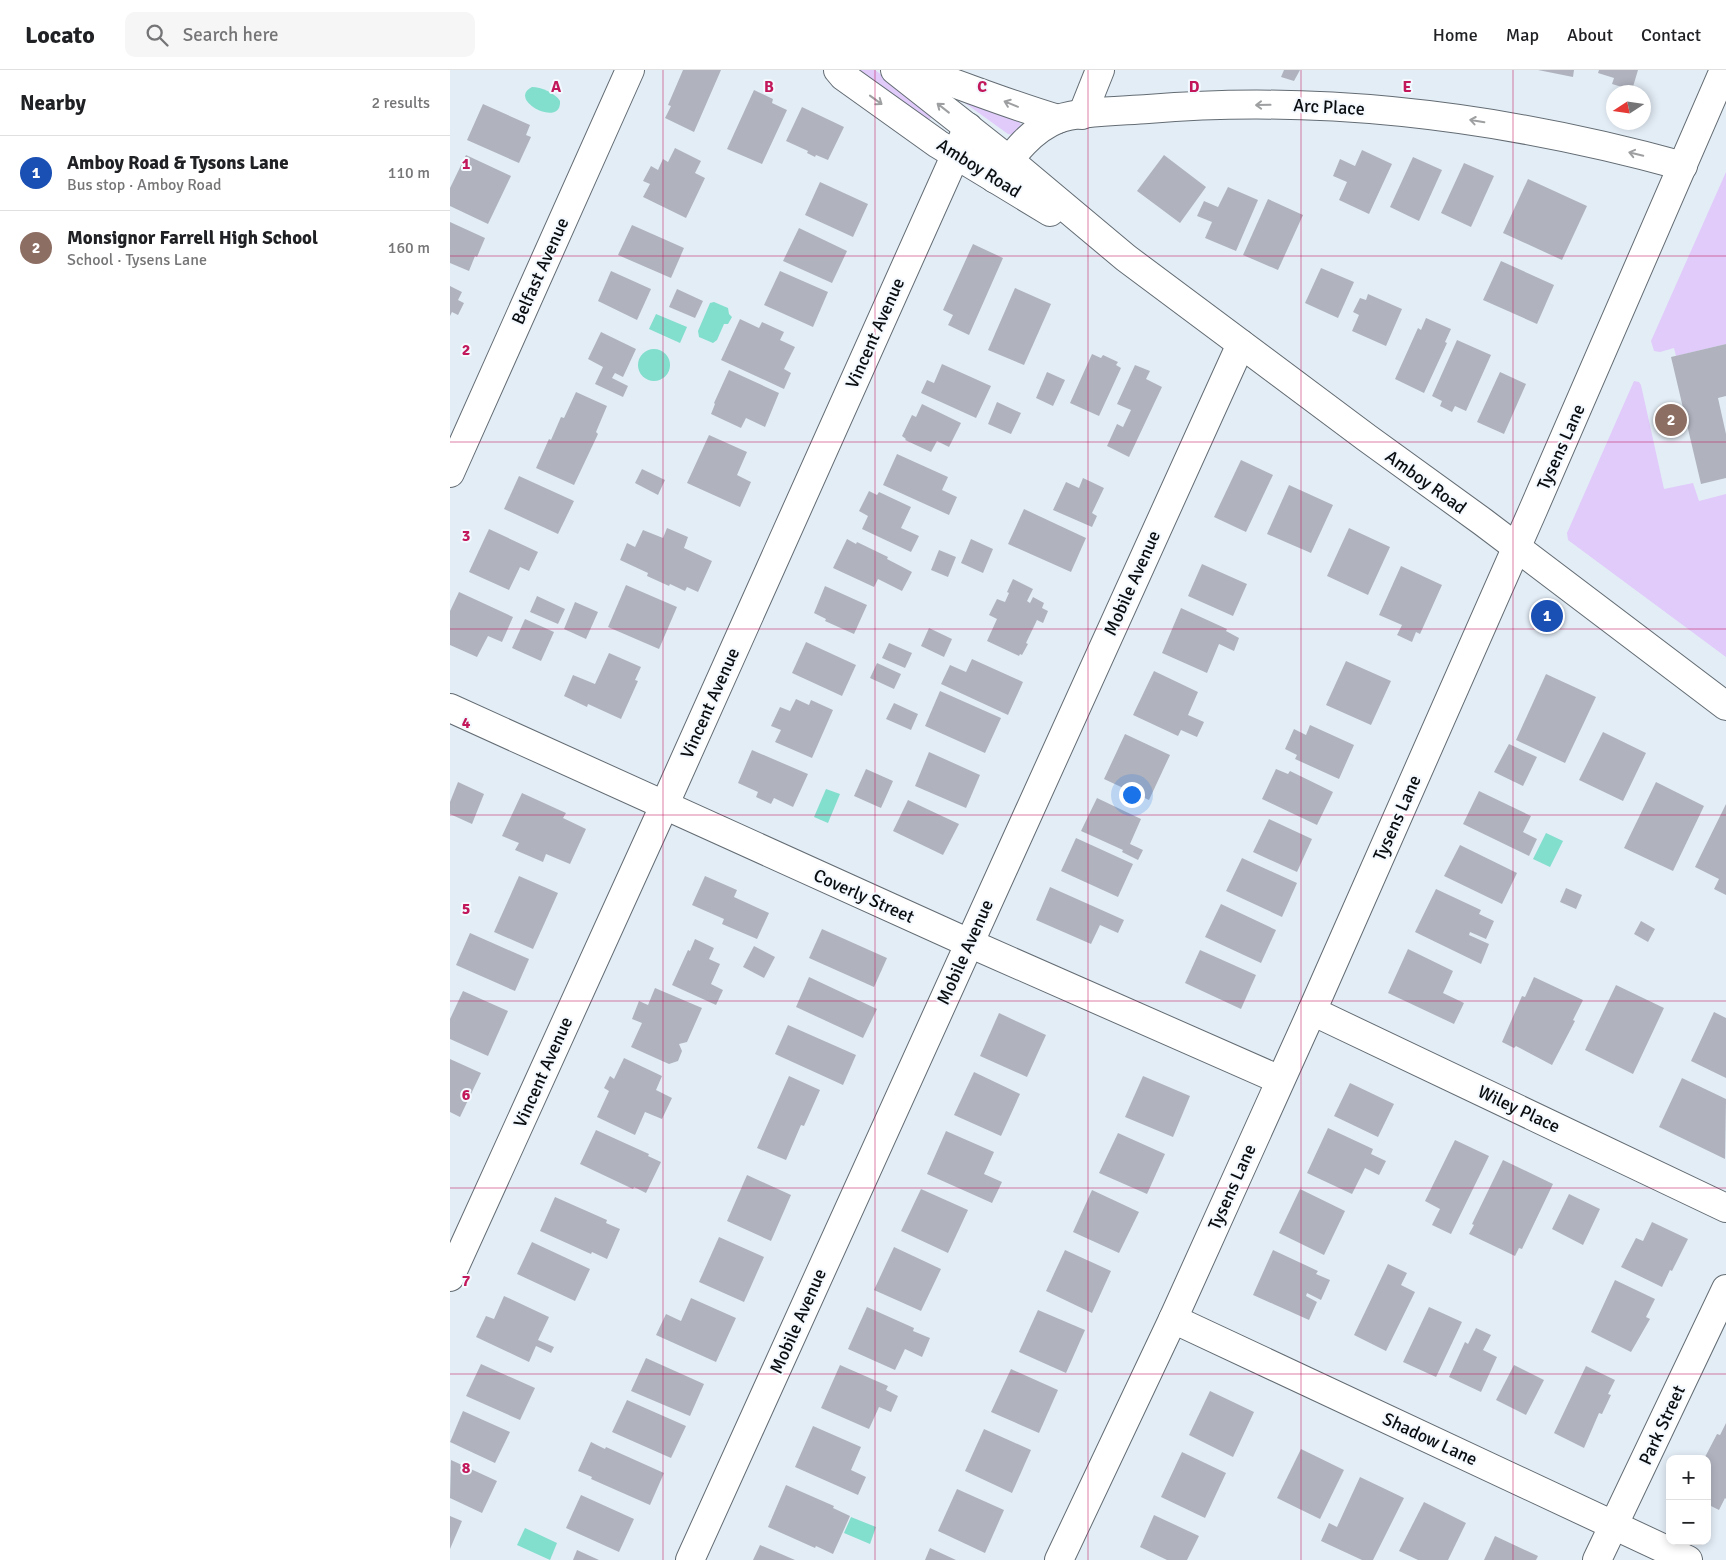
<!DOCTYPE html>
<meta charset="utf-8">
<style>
:root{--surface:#fff;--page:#f6f6f6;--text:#202124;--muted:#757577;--line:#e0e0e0;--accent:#b45309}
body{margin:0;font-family:Signika,sans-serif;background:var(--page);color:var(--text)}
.controls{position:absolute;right:15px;bottom:15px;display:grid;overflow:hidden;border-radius:10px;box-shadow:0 2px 8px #0003}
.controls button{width:45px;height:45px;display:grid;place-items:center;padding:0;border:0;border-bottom:1px solid var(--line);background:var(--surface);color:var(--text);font:25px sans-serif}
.compass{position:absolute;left:1156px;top:15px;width:45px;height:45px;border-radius:50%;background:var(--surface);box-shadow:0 2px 8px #0003;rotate:258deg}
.you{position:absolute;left:681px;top:724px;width:18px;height:18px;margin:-12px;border:4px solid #fff;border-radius:50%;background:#1a73e8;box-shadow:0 0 0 8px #1a73e833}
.badge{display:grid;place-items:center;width:32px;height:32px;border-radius:50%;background:var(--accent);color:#fff;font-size:16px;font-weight:700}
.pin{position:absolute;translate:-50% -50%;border:2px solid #fff;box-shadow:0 1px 5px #0006}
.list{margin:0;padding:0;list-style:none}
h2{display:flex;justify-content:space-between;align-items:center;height:65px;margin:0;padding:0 20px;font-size:21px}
h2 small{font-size:16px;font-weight:400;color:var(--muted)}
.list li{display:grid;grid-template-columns:32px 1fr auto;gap:15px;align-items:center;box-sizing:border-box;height:75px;padding:0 20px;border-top:1px solid var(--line)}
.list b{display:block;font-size:19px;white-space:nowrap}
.list p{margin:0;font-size:16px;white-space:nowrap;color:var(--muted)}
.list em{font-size:16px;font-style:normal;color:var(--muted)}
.icon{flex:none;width:28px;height:28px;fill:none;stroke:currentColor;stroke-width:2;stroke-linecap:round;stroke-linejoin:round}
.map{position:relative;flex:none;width:1276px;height:1490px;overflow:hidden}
header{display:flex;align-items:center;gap:30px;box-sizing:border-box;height:70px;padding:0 25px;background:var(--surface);border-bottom:1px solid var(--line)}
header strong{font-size:24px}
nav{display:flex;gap:28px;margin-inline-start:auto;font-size:18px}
.search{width:350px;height:45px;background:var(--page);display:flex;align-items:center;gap:12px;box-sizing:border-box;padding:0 18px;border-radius:10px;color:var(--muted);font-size:19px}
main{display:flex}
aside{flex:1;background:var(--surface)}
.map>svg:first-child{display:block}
</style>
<header>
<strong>Locato</strong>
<div class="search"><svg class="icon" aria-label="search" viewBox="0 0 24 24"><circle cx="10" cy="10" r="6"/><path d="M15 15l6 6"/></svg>Search here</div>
<nav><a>Home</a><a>Map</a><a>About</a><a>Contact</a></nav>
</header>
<main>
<aside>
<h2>Nearby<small>2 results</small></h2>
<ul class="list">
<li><span class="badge" style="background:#1a4fb4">1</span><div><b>Amboy Road &amp; Tysons Lane</b><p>Bus stop · Amboy Road</p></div><em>110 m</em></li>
<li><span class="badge" style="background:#8d6e63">2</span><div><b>Monsignor Farrell High School</b><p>School · Tysens Lane</p></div><em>160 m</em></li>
</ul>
</aside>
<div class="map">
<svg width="1276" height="1490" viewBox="0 0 1276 1490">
<rect width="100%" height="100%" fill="#e3edf6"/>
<g fill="#e0cbfa">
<polygon points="410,0 425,0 484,44 478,51"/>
<polygon points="508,28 568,49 572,57 565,65 558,64"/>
<polygon points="1276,102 1276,274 1226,286 1224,278 1210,282 1204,281 1201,271"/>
<polygon points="1184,311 1189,312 1191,315 1214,419 1243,413 1249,431 1276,424 1276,587 1118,470 1117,463"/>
</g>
<g fill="#82decd">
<path d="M82,17c9,0 23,6 28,14 2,28 -54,-1 -28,-14z"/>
<polygon points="264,232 278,238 279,244 282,247 278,254 274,254 267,270 263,273 249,267 248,261 260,233"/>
<polygon points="206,244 237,257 230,273 199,259"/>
<circle cx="204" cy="295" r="16"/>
<polygon points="376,719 390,724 378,753 364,747"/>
<polygon points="1096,763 1113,771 1100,797 1083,789"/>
<polygon points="401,1447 426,1457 420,1474 394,1463"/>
<polygon points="75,1458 107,1473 100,1490 67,1475"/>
</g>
<g fill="#b0b3be">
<polygon points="233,0 271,0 244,62 215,48 221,36 218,35"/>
<polygon points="834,0 850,0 844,11 831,7"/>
<polygon points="1088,0 1124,0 1123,7"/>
<polygon points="1149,0 1188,0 1182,20 1162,14 1164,8 1148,3"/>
<polygon points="304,20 323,29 322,33 337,40 312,94 277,79"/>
<polygon points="33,34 80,55 76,65 81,67 69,93 17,70"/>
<polygon points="352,37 394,57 378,90 366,85 365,87 357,83 358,81 336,71"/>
<polygon points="225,78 251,91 245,103 255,108 236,148 193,127 200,114 193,111 201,96 208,100 213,89 218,92"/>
<polygon points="912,80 942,94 919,144 889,130 897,112 883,106 890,89 905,96"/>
<polygon points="16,85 61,106 38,154 0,136 0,118"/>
<polygon points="714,85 756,117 730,153 687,121"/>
<polygon points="963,87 992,100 969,151 940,137"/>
<polygon points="1014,93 1044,106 1021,157 991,143"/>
<polygon points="1078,109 1137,136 1112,190 1053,163"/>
<polygon points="370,112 418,134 403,167 355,145"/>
<polygon points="778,117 808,130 786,181 755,168 762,152 747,146 754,131 768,137"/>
<polygon points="818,129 853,145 828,200 793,185"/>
<polygon points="0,152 35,168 27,187 25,186 19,201 0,193"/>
<polygon points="182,155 234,178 221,208 168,185"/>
<polygon points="349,158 397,181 382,213 333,191"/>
<polygon points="523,174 553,188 519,265 498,255 503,245 493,240"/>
<polygon points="1051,191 1104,215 1087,254 1033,230"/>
<polygon points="871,198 904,212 888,248 855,233"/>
<polygon points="161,201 201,219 187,250 148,231"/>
<polygon points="330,201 378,222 363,257 314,235"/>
<polygon points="0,216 12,222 8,230 14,233 8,245 2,242 0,246"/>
<polygon points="565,218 601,234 574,295 538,280"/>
<polygon points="227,219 253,231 245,248 219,237"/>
<polygon points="918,224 952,239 936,276 902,261 909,245 903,242 910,228 916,230"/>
<polygon points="976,248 1001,259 995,272 997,273 974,323 945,309 968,258 971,260"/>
<polygon points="290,249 309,258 312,252 334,262 330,270 345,277 334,299 341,303 334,319 271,290"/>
<polygon points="151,262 186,279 173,307 165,303 162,308 178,316 173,327 145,314 153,297 138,289"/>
<polygon points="1007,270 1041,285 1016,341 1005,336 1002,342 990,336 992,331 982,326"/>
<polygon points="1276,274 1276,326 1268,328 1276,364 1276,408 1251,414 1221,287"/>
<polygon points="642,284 651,288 653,285 668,292 666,295 671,298 649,346 620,333"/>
<polygon points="492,294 541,316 526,348 471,323 477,310 484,313"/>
<polygon points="685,295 700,301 696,309 712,317 679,387 657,376 667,354 673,357 681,340 667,334"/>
<polygon points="279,300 329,323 315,357 296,348 291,358 261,344 265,334 264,333"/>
<polygon points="597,302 615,310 603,336 586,328"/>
<polygon points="1050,302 1076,314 1054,364 1027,352"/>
<polygon points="126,322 157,336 146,362 148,364 124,415 86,398 99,369 101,370 111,347 114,348"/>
<polygon points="547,332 571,343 561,364 538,354"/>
<polygon points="472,334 511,353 499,377 487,371 481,382 455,370 456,369 452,366 462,345 466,347"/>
<polygon points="259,365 297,382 287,405 301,412 290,437 237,413"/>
<polygon points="447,384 498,407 492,420 507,427 499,445 433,415"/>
<polygon points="791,390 823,405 796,462 764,447"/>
<polygon points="192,399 215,410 208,425 185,413"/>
<polygon points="69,406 124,431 108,464 54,439"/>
<polygon points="633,408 654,418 642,443 647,446 642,457 603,440 616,412 629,418"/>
<polygon points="839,415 883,435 861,483 817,464"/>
<polygon points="419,421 427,425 429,422 461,437 451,458 469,466 461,482 412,459 418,446 409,441"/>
<polygon points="574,439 636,468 621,502 558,474"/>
<polygon points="217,458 238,467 234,478 262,491 248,522 237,517 235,521 220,514 219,516 197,506 198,503 170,490 177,473 185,477 193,460 213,468"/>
<polygon points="899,458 940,477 918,525 877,506"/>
<polygon points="39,459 88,482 79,501 70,497 59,520 19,502"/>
<polygon points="397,469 406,474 407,472 438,487 437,489 462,502 452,521 428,509 424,517 383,498"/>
<polygon points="521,469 543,479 533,503 511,493"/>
<polygon points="489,480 506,487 498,507 481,500"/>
<polygon points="752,494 797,514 783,546 738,526"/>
<polygon points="951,496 992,515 970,564 966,562 962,572 947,565 952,555 929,545"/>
<polygon points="563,509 583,519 577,531 580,533 583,527 594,533 592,538 598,541 593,553 587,550 576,573 578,574 572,585 570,584 569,586 537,571 547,549 539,545 547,529 555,532 559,523 557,522"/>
<polygon points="176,515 227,537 209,579 158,557"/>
<polygon points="375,516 417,535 404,564 375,551 376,549 364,543"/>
<polygon points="9,522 63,547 52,572 38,566 27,587 0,575 0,541"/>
<polygon points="87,526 115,539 108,554 80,542"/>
<polygon points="125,532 148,542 136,569 114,559"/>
<polygon points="731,538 777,559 776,561 789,568 784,581 769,574 757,603 712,583"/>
<polygon points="75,549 104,562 91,591 62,578"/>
<polygon points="479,558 502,569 494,587 471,576"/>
<polygon points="356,572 406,595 392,626 342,603"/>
<polygon points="439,573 462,583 455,598 432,588"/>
<polygon points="159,583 191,597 185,610 188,611 171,649 138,634 137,637 114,626 123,605 145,614"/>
<polygon points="522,589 573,612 558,645 491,614 500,595 516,602"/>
<polygon points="896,591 941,611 921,655 876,635"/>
<polygon points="427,593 451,604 444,619 420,608"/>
<polygon points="704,601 748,622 738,645 754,652 747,667 731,660 728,666 683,645"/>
<polygon points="1096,604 1146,627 1115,693 1066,670"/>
<polygon points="490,621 551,648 535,683 475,656"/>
<polygon points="346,629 359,635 361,630 383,640 362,688 325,672 331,660 321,656 330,637 340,641"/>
<polygon points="444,633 468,644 461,660 436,649"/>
<polygon points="860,655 904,675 889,709 845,689 847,685 835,679 844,659 856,665"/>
<polygon points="1153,662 1196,683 1173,731 1129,710"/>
<polygon points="675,664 720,685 699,730 654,709"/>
<polygon points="1059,674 1087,687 1073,716 1044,702"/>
<polygon points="302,680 358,704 343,737 324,728 321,734 306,727 308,722 288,713"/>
<polygon points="479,682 530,705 516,738 465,716"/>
<polygon points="416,699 443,711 431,738 404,726"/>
<polygon points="826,699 838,704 840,701 883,722 867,755 812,729"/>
<polygon points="8,712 34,724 22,754 0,744 0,732"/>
<polygon points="1206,712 1254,736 1223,801 1174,778"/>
<polygon points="1029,721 1081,746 1073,762 1087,769 1079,786 1013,754"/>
<polygon points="72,723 116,743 113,748 136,759 120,794 96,784 93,792 65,780 69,773 52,766"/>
<polygon points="647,728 691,749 680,774 693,780 688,790 672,782 673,780 631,761"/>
<polygon points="458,730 509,754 493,785 443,761"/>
<polygon points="1276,734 1276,825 1264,819 1269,809 1245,797"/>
<polygon points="819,749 862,769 847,802 803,782"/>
<polygon points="626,768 683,794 668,827 611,801"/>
<polygon points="1010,775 1067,803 1052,834 994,806"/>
<polygon points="792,788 847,813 832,847 776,821"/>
<polygon points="69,806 108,823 83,879 44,862"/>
<polygon points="255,806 287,820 284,827 319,843 307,869 272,854 274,849 242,835"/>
<polygon points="600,817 674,850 668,863 650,855 641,874 586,850"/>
<polygon points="1116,818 1132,825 1126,839 1110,832"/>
<polygon points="986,819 1031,840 1029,844 1044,851 1036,869 1020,862 1019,865 1039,874 1031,894 965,862"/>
<polygon points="771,834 826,860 811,893 755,867"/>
<polygon points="1191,851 1205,859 1198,872 1184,864"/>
<polygon points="372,859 437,888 424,917 359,888"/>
<polygon points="20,863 79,889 65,921 6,895"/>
<polygon points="245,869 264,878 259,889 270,894 261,914 273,920 266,935 222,915 238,880 240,881"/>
<polygon points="304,876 325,887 314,908 293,897"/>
<polygon points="958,879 1003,901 993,923 1014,933 1004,954 938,923"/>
<polygon points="750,880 806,905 791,939 735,913"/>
<polygon points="359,907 427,939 413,968 346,937"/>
<polygon points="1084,907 1133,930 1123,950 1125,951 1102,995 1066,976 1064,978 1052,972 1072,926 1075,927"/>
<polygon points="1166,915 1214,938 1183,1004 1135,980"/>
<polygon points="205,918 252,938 237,972 229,974 232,981 228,991 219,994 181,977 192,953 182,949 189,931 198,935"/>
<polygon points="13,921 58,941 38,986 0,969 0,949"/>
<polygon points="1264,942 1276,948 1276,1008 1241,991"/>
<polygon points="549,943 596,965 577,1007 530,986"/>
<polygon points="338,955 406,985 393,1015 325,984"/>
<polygon points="174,988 212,1006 206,1020 222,1028 212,1049 195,1042 185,1065 147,1047 159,1021 154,1018 160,1006 164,1009"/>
<polygon points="0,989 31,1003 10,1047 0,1042"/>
<polygon points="524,1002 570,1024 551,1066 504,1045"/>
<polygon points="339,1006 370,1020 354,1056 351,1055 336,1090 307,1078"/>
<polygon points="693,1006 740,1026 723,1067 675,1047"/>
<polygon points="1232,1008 1276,1029 1275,1089 1209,1057"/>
<polygon points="900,1013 944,1034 928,1067 884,1046"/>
<polygon points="878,1058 923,1079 921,1084 936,1091 929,1105 915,1098 902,1124 857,1103"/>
<polygon points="146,1060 199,1084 198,1086 211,1092 196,1123 184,1117 183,1119 130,1094"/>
<polygon points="496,1061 544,1082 534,1104 552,1112 542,1133 477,1104"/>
<polygon points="668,1063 715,1084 697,1124 649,1103"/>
<polygon points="1005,1070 1039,1086 1001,1164 982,1155 990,1139 975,1131"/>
<polygon points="1053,1090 1103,1114 1072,1179 1069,1178 1065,1186 1019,1164 1024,1155 1022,1154"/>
<polygon points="297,1105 341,1125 321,1171 277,1151"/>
<polygon points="471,1119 518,1140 498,1183 451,1161"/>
<polygon points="850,1119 895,1141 874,1185 829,1163"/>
<polygon points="642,1120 689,1142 669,1183 623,1162"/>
<polygon points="1119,1124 1150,1139 1133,1175 1102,1159"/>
<polygon points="105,1127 157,1150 156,1153 170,1159 157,1189 142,1182 141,1184 90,1161"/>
<polygon points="1202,1152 1238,1169 1222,1201 1220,1200 1212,1217 1171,1197 1186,1168 1193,1171"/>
<polygon points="269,1167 314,1187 294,1232 249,1212"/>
<polygon points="82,1172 140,1199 125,1231 67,1204"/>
<polygon points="444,1177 491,1199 471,1241 424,1220"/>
<polygon points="615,1180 661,1201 642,1243 596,1221"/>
<polygon points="823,1180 868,1201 866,1204 880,1210 871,1230 857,1223 856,1226 867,1232 859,1250 803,1225"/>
<polygon points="938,1194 957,1203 951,1215 965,1222 936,1281 904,1265"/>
<polygon points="1165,1210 1205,1229 1196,1247 1200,1249 1181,1282 1141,1262"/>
<polygon points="54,1226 99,1247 88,1270 104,1277 101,1283 86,1276 79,1292 26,1267 36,1246 44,1249"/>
<polygon points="241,1228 286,1248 266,1292 206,1265 216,1244 231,1251"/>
<polygon points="417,1237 464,1258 463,1261 480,1268 472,1287 455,1279 445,1300 398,1279"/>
<polygon points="979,1237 1012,1252 986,1307 953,1292"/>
<polygon points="588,1240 635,1260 616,1303 569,1282"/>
<polygon points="1026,1258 1041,1265 1033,1280 1047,1287 1031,1322 999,1307 1015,1272 1018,1274"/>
<polygon points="196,1288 254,1314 240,1346 181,1321"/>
<polygon points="31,1294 85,1318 70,1350 16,1326"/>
<polygon points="390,1295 438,1316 436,1320 448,1326 441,1342 429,1337 419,1359 371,1338"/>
<polygon points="1064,1295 1094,1310 1076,1345 1046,1330"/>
<polygon points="1136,1296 1165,1310 1158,1324 1161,1325 1152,1344 1149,1343 1134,1378 1104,1363"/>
<polygon points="561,1299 608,1320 589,1363 541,1342"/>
<polygon points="760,1321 804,1342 783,1387 739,1365"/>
<polygon points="177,1330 236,1356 221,1388 162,1362"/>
<polygon points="13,1341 60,1362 45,1393 0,1372"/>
<polygon points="1276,1353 1276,1429 1275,1428 1269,1440 1257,1434 1257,1389 1254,1389 1267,1364 1270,1365"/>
<polygon points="363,1356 411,1377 401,1400 416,1407 408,1425 345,1397"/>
<polygon points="534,1359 581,1380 562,1423 515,1401"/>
<polygon points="141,1372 155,1379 156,1377 214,1403 200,1435 141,1409 142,1407 128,1401"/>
<polygon points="851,1379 894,1400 870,1449 827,1428"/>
<polygon points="732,1382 776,1403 755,1448 711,1427"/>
<polygon points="1,1390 47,1411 32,1443 0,1428"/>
<polygon points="910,1407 954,1428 923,1490 912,1490 871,1471 879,1453 887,1457"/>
<polygon points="336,1415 384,1436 383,1438 400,1446 383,1484 366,1476 365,1478 318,1457"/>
<polygon points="507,1419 554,1440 535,1483 488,1461"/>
<polygon points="131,1425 184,1449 169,1482 116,1458"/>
<polygon points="974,1432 1016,1453 998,1490 968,1490 949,1481"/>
<polygon points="704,1445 749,1466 737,1490 717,1490 690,1477"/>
<polygon points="0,1446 12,1451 0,1479"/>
<polygon points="1045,1466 1088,1486 1086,1490 1034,1490"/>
<polygon points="310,1475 345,1490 303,1490"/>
<polygon points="480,1478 506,1490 475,1490"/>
<polygon points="127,1480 149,1490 123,1490"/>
</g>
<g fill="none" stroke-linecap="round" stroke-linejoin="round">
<g stroke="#636c73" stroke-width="30">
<g id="minor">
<polyline points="632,45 650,0"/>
<path d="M545,109c17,-23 35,-49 63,-60 21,-8 65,-8 90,-10 180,-15 361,9 535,57"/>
<polyline points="0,403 180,0"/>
<polyline points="0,638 519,873 830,1010"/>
<polyline points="862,941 1276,1138"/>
<polyline points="0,1207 214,736 518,57"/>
<polyline points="723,1249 1238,1490"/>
<polyline points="240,1490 791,274"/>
<polyline points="609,1490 723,1249 862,941 1083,440 1274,0"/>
<polyline points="1147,1490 1276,1219"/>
</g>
</g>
<g stroke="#636c73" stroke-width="30">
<g id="major">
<polyline points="388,0 393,6 488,74 600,142"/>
<polyline points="445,0 559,90 676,188 917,368 1033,452 1276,636"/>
<path d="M466,0c48,16 94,35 142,49"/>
</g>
</g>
<use href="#minor" stroke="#fff" stroke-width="28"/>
<use href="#major" stroke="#fff" stroke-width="28"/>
</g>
<defs><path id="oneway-shaft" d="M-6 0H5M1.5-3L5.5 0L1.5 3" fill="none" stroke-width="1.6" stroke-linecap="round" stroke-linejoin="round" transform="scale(1.25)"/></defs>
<g stroke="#9d9fa0">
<use href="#oneway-shaft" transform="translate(426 30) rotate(36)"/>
<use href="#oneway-shaft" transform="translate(561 34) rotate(-158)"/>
<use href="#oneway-shaft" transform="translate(813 35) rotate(179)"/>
<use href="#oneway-shaft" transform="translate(493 38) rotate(-142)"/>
<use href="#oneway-shaft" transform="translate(1027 51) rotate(-171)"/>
<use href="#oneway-shaft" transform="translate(1186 84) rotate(-166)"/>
</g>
<path fill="none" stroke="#c2185b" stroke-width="1" stroke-opacity="0.55" d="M213,0v1490M425,0v1490M638,0v1490M851,0v1490M1063,0v1490M0,186h1276M0,372h1276M0,559h1276M0,745h1276M0,931h1276M0,1118h1276M0,1304h1276"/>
<g text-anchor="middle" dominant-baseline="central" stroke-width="4" stroke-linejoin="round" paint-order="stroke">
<g font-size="18" fill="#0b0e11" stroke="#f3f9ff">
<text transform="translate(879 37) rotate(3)">Arc Place</text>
<text transform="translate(529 98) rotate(32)">Amboy Road</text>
<text transform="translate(90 201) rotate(-66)">Belfast Avenue</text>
<text transform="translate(425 263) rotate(-66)">Vincent Avenue</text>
<text transform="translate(1111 377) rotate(-66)">Tysens Lane</text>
<text transform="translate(976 412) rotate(36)">Amboy Road</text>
<text transform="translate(682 513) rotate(-66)">Mobile Avenue</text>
<text transform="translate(260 633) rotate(-66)">Vincent Avenue</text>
<text transform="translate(947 748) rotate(-66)">Tysens Lane</text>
<text transform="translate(414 826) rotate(24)">Coverly Street</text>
<text transform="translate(515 882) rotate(-66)">Mobile Avenue</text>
<text transform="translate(93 1002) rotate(-66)">Vincent Avenue</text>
<text transform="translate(1069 1039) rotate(25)">Wiley Place</text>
<text transform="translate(782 1117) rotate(-66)">Tysens Lane</text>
<text transform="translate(348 1251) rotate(-66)">Mobile Avenue</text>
<text transform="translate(1212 1355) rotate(-65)">Park Street</text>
<text transform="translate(980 1369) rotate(25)">Shadow Lane</text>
</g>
</g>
<g font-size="16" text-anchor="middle" font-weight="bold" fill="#c2185b" stroke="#f3f9ff" stroke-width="4" stroke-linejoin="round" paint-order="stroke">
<text x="106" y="22">A</text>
<text x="319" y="22">B</text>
<text x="532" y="22">C</text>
<text x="744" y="22">D</text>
<text x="957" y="22">E</text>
<text x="16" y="99">1</text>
<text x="16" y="285">2</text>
<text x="16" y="471">3</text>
<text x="16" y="658">4</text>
<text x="16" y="844">5</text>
<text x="16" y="1030">6</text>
<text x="16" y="1216">7</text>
<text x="16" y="1403">8</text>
</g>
</svg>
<div class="controls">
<button>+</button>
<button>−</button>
</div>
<svg class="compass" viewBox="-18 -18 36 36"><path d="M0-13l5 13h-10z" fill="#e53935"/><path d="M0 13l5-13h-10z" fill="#757577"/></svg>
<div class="you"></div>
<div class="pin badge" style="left:1097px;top:546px;background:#1a4fb4">1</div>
<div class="pin badge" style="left:1221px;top:350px;background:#8d6e63">2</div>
</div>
</main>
